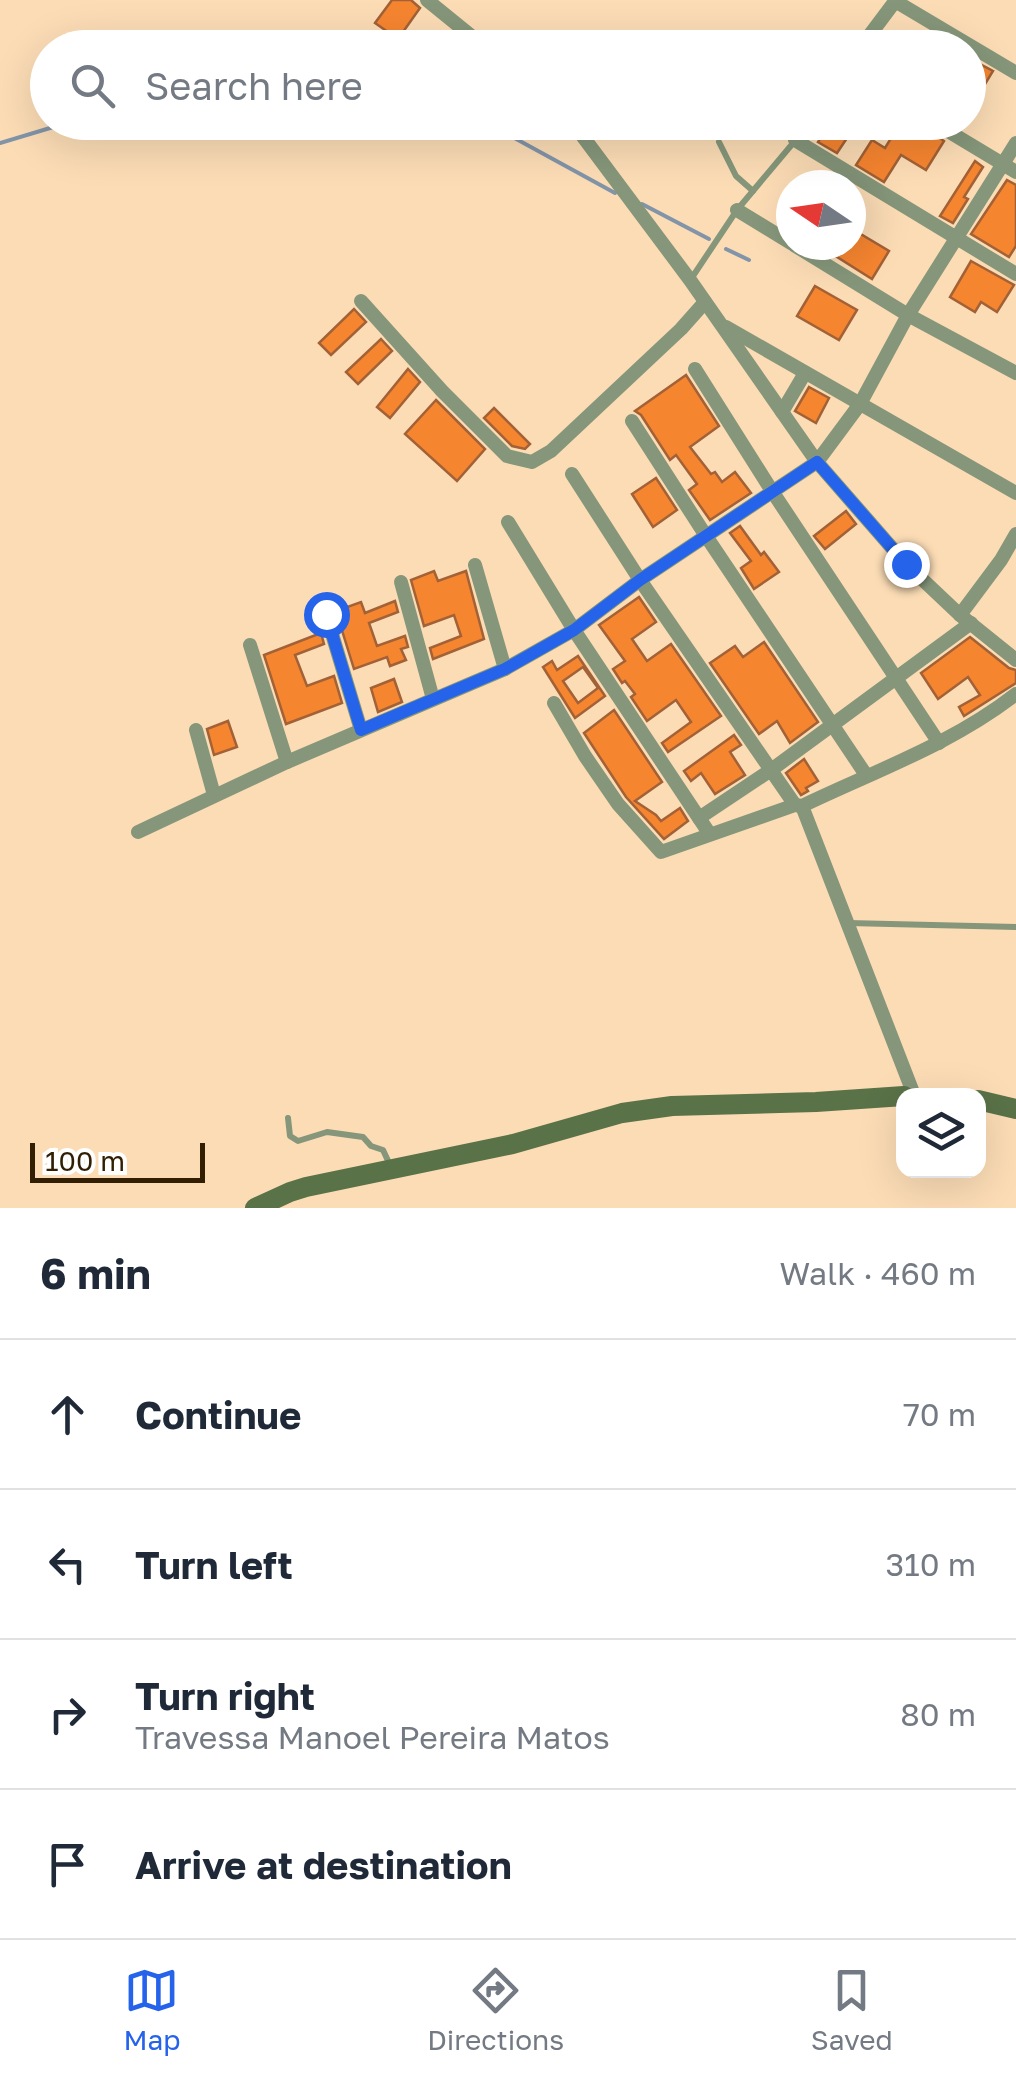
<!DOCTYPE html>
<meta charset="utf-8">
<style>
:root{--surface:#fff;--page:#f6f6f7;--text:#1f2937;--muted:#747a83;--line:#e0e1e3;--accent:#2563eb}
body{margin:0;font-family:"Golos Text",sans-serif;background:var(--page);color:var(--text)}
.controls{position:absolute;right:30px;bottom:30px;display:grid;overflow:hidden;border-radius:20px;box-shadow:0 10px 40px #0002}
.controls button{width:90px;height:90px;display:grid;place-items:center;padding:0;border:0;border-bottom:2px solid var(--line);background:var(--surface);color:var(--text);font:50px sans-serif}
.compass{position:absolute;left:776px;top:170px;width:90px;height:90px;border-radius:50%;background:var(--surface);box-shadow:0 10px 40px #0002;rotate:283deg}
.scale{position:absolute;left:30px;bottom:25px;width:175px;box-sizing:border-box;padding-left:10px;border:5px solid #321f03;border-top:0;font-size:28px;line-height:35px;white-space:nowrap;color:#321f03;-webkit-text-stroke:8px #fff;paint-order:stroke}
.stop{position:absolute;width:30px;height:30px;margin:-22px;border:8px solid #2563eb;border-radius:50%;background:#fff}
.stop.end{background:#2563eb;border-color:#fff;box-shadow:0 2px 10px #0008}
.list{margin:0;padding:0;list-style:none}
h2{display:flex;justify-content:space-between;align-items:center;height:130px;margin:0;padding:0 40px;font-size:42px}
h2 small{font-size:32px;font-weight:400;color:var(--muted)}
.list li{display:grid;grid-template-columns:65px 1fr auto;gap:30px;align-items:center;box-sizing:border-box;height:150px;padding:0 40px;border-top:2px solid var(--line)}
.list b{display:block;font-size:38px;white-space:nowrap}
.list p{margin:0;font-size:32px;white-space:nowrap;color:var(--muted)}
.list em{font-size:32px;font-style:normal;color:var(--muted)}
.icon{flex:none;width:55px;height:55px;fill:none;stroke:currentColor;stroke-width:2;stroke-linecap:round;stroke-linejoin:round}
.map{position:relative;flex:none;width:1016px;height:1208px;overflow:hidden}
.search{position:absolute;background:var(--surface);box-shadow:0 10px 40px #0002;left:30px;right:30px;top:30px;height:110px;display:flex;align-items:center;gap:25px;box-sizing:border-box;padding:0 35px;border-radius:55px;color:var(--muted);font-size:38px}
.sheet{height:730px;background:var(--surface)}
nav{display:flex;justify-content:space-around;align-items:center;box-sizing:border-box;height:140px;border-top:2px solid var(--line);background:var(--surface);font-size:28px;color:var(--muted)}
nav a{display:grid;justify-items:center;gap:5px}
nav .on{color:var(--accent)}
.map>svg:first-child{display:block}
</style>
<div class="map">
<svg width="1016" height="1208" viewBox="0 0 1016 1208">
<rect width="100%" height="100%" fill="#fbdcb5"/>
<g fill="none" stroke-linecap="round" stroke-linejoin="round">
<g stroke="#8294a8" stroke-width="4">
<polyline points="485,122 615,193"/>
<polyline points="0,143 70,122"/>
<polyline points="642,204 709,239"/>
<polyline points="726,249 749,260"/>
</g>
</g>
<g fill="#f68530" stroke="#a26136" stroke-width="2.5" fill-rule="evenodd">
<polygon points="392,0 411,0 420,8 398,39 375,23"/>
<polygon points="980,64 993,71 968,112 968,84"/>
<polygon points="830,122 843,122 853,129 837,153 818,142"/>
<polygon points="901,122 916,122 944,141 926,170 901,155 884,182 856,165 872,140 885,148"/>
<polygon points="975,161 983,167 964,197 968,199 953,223 940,216"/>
<polygon points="1007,180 1016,185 1016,246 1009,257 971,234"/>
<polygon points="854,230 889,251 872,279 818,245 851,245 851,235"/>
<polygon points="971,261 1014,285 997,312 981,302 975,312 950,297"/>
<polygon points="815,286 857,310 839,340 797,316"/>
<polygon points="354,309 366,322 331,355 319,343"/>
<polygon points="381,339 392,351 358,384 346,372"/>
<polygon points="408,369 420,382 390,418 377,407"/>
<polygon points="686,375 719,426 690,447 711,474 715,472 722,482 735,472 751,493 710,520 689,490 697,484 676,455 670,460 641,415 635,411"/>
<polygon points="809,387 829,398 816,423 795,411"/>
<polygon points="436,400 485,449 457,481 405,434"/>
<polygon points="494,408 530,444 525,449 512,446 484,418"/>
<polygon points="656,478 677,510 653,527 632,494"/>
<polygon points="846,511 856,524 825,549 814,536"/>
<polygon points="740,526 761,555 764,552 779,572 754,589 741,568 751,561 730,533"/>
<polygon points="434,571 438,581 466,571 484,639 433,659 430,648 461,636 454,615 424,626 411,580"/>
<polygon points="639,597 656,622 632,639 647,661 671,644 721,716 668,752 662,743 691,722 676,700 647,721 631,697 635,694 625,681 622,683 613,669 625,661 599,625"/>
<polygon points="395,601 398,612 369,623 377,646 405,636 408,647 401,649 406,660 390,666 387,657 354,669 336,611 361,602 365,613"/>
<polygon points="321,633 324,644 295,655 307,686 334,676 342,703 286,724 264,655"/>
<polygon points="970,637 1009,668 1016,670 1016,683 964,716 959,707 980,695 968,677 938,699 921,673"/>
<polygon points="764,642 818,722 790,743 777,721 759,734 710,663 735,646 743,657"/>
<path d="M578,656l27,40 -30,22 -32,-51 9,-6 5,9zM583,667l15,21 -20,15 -15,-22z"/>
<polygon points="394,679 402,702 378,712 371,688"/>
<polygon points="614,710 662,782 635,801 656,815 661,821 680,808 688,821 664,839 626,797 584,733"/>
<polygon points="228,721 237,747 214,755 207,729"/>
<polygon points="734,735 741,745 730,752 745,775 715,794 701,773 691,781 684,771"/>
<polygon points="804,759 818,781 806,788 808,791 801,795 786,773"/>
</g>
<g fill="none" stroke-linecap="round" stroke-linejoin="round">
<g stroke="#85967a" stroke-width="6">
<polyline points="719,142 736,176 753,191"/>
<polyline points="691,279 737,210 794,142"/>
<polyline points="848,923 1016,927"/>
<polyline points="288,1118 290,1136 298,1141 327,1132 363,1137 371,1146 383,1150 390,1165"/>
</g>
<g stroke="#85967a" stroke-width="14">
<polyline points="427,0 486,48"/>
<polyline points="895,1 1016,73"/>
<polyline points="860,48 896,0"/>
<polyline points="569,122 581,134 690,280 817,462 906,564 960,615 1016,660"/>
<polyline points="807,122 795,140 1016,274"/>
<polyline points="933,122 1016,172"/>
<polyline points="737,210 791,243"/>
<polyline points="794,245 908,315 1016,373"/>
<polyline points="361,301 442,391 507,456 532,462 551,451 681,329 705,302"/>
<polyline points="726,327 1016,493"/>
<polyline points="695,369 772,491 939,743"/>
<polyline points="782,412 805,373"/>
<polyline points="632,421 706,536 866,775"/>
<polyline points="572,474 640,580 795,805"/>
<polyline points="508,522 574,630 709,833"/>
<polyline points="475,565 505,669"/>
<polyline points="401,582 433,699"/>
<polyline points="326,614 361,730"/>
<polyline points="960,615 1001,560 1016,534"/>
<polyline points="250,645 287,762"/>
<path d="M554,703l31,53 33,48 43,48 134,-47 7,1c73,-35 150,-62 214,-112"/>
<polyline points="196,730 214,795"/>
<polyline points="802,806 914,1095"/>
<polyline points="699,818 771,770 971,623"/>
<polyline points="138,832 287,762 505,669 574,630 640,580 817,462 860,404 908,315 1016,143"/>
</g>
<g stroke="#5a7248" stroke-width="20">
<polyline points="978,1100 1016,1109"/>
<polyline points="255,1208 290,1192 306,1187 513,1144 622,1113 672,1106 816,1102 904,1096"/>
</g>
</g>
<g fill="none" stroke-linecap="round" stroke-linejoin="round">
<polyline stroke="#2563eb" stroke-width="12" points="326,614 361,730 505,669 574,630 640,580 817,462 906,564"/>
</g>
</svg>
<div class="controls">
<button><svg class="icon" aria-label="layers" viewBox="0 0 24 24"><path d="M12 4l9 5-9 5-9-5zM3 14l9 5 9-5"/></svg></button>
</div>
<svg class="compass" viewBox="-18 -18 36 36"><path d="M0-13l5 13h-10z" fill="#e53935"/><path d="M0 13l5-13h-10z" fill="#747a83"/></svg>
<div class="scale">100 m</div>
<div class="stop" style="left:326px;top:614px"></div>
<div class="stop end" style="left:906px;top:564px"></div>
<div class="search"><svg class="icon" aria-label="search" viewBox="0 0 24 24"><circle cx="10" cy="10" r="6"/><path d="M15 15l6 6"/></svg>Search here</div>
</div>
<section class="sheet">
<h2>6 min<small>Walk · 460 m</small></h2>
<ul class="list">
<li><svg class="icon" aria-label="ahead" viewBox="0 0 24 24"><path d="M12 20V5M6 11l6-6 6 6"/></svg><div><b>Continue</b></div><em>70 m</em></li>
<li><svg class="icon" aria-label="left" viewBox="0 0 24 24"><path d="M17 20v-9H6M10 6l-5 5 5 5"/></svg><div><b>Turn left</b></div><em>310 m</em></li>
<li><svg class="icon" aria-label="right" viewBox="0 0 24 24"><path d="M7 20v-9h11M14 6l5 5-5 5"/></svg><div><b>Turn right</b><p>Travessa Manoel Pereira Matos</p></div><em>80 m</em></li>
<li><svg class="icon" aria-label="arrive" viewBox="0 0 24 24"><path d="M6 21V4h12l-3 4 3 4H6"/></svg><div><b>Arrive at destination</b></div></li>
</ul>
</section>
<nav>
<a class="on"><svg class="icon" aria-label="map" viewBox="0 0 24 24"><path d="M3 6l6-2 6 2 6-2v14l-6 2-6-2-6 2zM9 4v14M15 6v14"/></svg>Map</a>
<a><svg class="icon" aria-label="directions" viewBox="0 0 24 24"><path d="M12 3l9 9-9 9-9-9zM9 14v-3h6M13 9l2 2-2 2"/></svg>Directions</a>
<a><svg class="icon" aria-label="saved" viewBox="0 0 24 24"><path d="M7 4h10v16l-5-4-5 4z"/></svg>Saved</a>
</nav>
